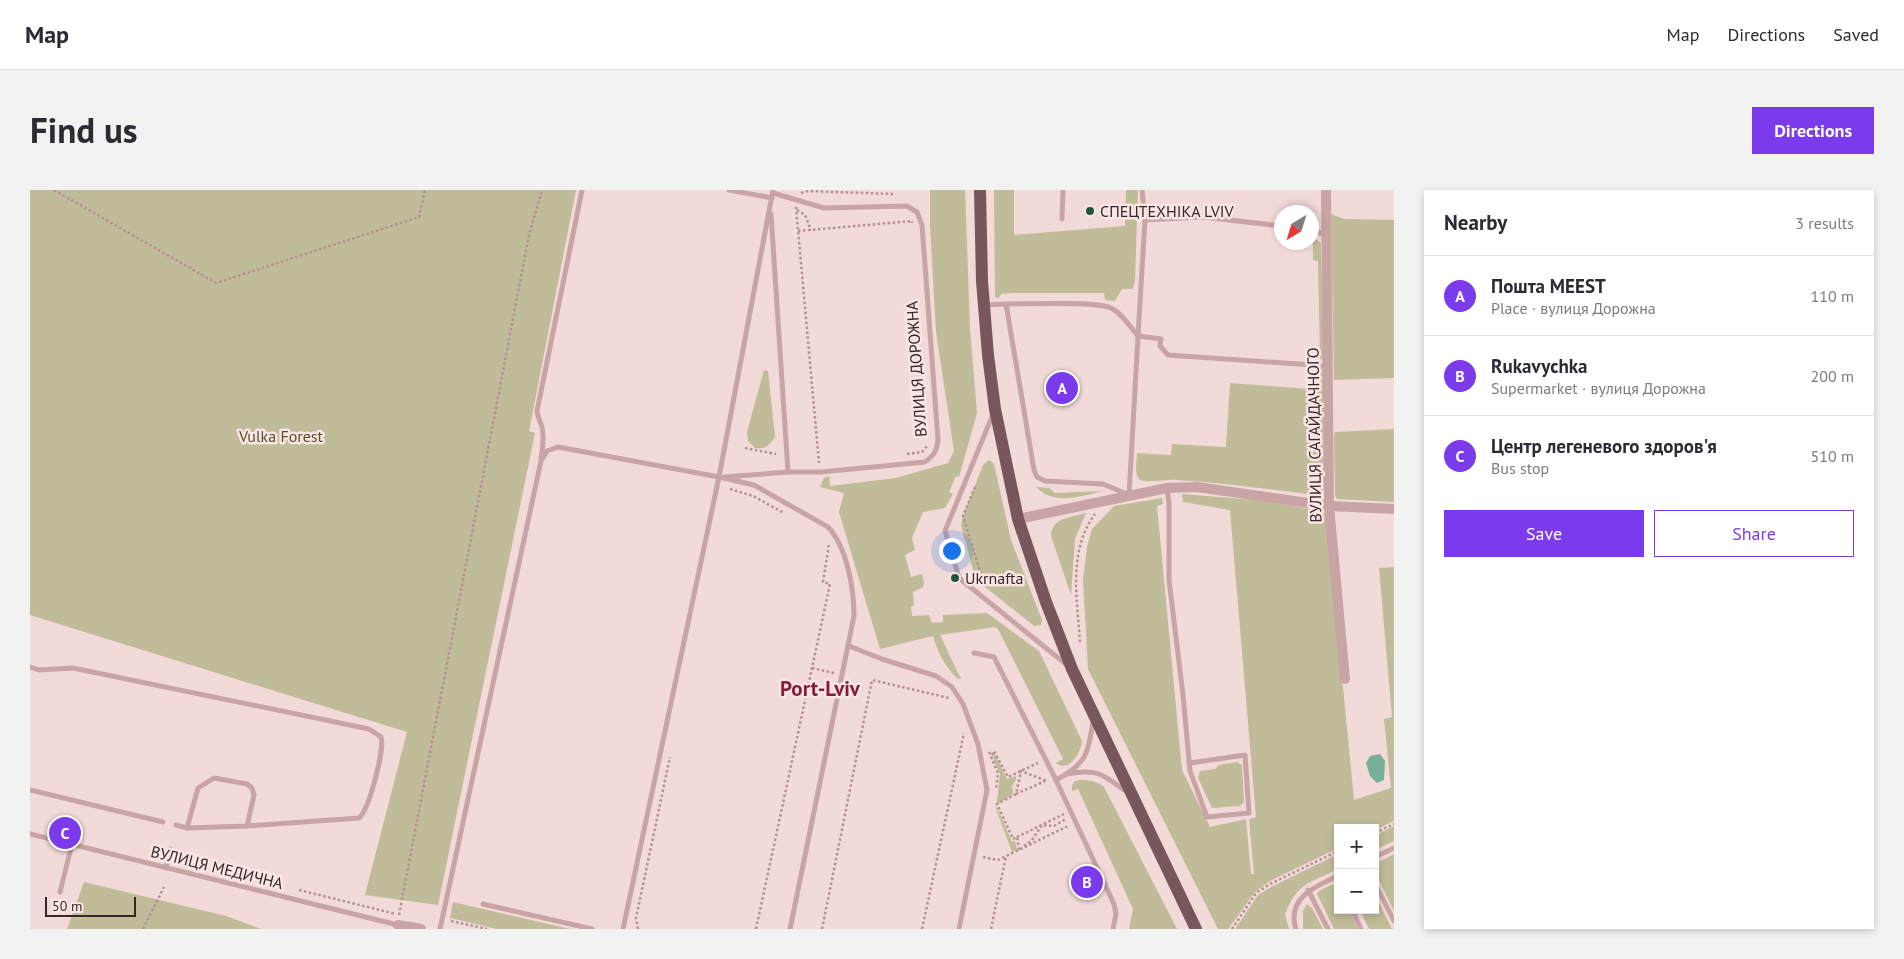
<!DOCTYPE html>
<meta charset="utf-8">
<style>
:root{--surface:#fff;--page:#f2f2f3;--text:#2b2b33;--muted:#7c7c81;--line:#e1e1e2;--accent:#7c3aed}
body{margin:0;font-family:"PT Sans",sans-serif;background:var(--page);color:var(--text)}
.controls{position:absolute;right:15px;bottom:15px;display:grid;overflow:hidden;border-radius:0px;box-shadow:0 2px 8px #0003}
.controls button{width:45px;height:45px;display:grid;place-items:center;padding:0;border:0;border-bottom:1px solid var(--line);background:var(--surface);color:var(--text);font:25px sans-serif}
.compass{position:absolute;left:1244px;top:15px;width:45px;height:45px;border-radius:50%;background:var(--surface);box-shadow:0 2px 8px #0003;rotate:218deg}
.scale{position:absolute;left:15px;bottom:12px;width:91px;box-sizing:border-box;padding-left:5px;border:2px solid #352628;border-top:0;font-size:14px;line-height:18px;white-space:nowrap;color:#352628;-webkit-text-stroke:4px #f9e6e4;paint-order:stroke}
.you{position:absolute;left:921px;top:360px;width:18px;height:18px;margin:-12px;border:4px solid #fff;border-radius:50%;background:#1a73e8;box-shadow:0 0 0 8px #1a73e833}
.badge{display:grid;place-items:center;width:32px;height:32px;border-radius:50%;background:var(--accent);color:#fff;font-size:16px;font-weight:700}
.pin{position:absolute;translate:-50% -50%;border:2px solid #fff;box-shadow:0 1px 5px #0006}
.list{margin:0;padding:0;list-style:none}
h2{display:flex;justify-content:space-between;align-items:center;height:65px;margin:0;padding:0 20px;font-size:21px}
h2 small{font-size:16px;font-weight:400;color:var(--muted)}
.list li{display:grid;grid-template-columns:32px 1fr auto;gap:15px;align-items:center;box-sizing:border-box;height:80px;padding:0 20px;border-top:1px solid var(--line)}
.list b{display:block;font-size:19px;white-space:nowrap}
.list p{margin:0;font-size:16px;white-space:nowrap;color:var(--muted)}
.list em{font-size:16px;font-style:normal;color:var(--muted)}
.actions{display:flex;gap:10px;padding:15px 20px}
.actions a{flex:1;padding:11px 0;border:1px solid var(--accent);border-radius:0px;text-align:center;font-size:18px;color:var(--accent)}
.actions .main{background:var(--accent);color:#fff}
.map{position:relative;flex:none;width:1364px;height:739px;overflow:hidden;border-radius:0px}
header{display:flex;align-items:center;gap:30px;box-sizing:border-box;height:70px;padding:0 25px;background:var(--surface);border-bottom:1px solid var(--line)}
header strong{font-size:24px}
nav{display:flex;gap:28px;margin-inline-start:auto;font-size:18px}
.intro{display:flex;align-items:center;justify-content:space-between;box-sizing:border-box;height:120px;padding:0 30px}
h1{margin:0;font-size:35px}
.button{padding:12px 22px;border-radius:0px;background:var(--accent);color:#fff;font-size:18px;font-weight:700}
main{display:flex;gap:30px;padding:0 30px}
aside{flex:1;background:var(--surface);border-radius:0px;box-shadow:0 2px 8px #0003}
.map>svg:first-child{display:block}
</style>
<header>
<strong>Map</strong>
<nav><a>Map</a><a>Directions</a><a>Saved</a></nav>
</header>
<div class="intro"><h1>Find us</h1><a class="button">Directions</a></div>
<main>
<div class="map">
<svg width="1364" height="739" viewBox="0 0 1364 739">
<rect width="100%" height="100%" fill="#f1dad8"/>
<g fill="#c0bb98">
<polygon points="0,0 546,0 499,241 505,243 408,715 335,705 377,542 0,425"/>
<path d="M900,0h35l5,138 7,85 -18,64 -3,-1 -7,16 4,2 -8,14 -22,4 -11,26 3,12 -10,5 6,22 11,-3 2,9 -1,4 -10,5 1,13 -3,2 1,9 17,-1 3,8 11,-1v-7l44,-2 52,38 43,90c-1,11 -12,32 -26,22l7,-4 -65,-130 -3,-2 -55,8 18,38 3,5 -3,1c-13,-12 -20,-26 -25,-43l-53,13 -41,-137 5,-19 -24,-6 4,-9 5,-2 1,10 66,-8 52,-15 6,-12 -18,-119 -6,-107z"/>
<polygon points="964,0 984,0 984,45 1095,36 1096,0 1108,0 1105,90 1103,99 1092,99 1085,111 1075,110 1074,103 982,103 971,104 969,108 965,107"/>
<polygon points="1301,24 1314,29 1364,30 1364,188 1304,190"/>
<polygon points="1283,47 1291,53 1294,172 1290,168 1288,71 1283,70"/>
<path d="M1290,177l3,2 1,119 -3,4 -6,3c-46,-6 -92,-12 -138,-15 -9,-1 -32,4 -38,-1 -5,-6 -2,-18 -2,-26l34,2 1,-11 54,3 4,-64 90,7z"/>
<path d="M734,180l4,1 7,66c-6,9 -10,12 -20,11l-7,-7 -1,-9z"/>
<polygon points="1364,239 1364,312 1307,309 1305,306 1304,245 1305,242"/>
<polygon points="959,270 964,274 981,350 1012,430 1011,435 1004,436 949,392 944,384 931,335 933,326 953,275"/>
<path d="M1006,297l13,1 6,5 49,-2c-23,5 -50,15 -68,-4z"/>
<polygon points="1152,304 1237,311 1289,321 1296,324 1324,610 1361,598 1354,529 1362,527 1349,378 1364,377 1364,631 1345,640 1345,638 1308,638 1308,658 1240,691 1225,702 1198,739 1188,739 1058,479 1053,390 1057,357 1062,339 1084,316 1132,308 1133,314 1127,316 1152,580 1180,637 1216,629 1221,684 1224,684 1219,629 1226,627 1200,320 1153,312"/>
<path d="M1056,323l-11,26 -4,56 -20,-59c1,-19 19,-18 35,-23z"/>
<polygon points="965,564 977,589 986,586 986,590 982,596 983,604 966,615 982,652 985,651 987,660 982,662 966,619 970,584 964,571 963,565"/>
<polygon points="1207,572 1212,575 1214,612 1210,616 1182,618 1168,588 1170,581 1185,579 1189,575"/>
<path d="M1049,590c11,0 18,1 25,7l73,142h-48l4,-20 -55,-120 -6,2v-5l2,-4z"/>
<polygon points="1364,636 1364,651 1345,660 1345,646"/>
<path d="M1308,664v15c-28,14 -42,14 -53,46l4,14h-54l23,-34 13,-8z"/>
<polygon points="1364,664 1364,721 1345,683 1345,674"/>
<polygon points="54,692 196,726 231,739 37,739"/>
<polygon points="1301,695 1305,695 1308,699 1308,720 1319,720 1328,739 1304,739 1287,704 1289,701"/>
<polygon points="1345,704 1362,739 1339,739 1330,720 1345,720"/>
<polygon points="423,712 540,739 467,739 420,728"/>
<polygon points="1277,714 1282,718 1293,739 1273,739 1273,721"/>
</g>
<polygon fill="#77af97" points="1350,564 1355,571 1354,590 1347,593 1340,586 1336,573 1340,566"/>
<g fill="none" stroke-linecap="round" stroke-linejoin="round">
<g stroke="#b58f90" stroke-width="2.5" stroke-dasharray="2.5 2.5" stroke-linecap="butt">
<polyline points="24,0 186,93 389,27 395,0"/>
<polyline points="771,3 778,1 863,4"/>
<polyline points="766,17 789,273"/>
<polyline points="767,20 775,25 781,40"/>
<polyline points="768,41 882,31 882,33"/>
<polyline points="715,258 746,264"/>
<polyline points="877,264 892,262 898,255"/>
<polyline points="945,297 933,326 955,397"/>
<polyline points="700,299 723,306 754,323"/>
<path d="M1050,452c-3,-43 -12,-92 15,-128"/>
<polyline points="782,478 804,483"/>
<polyline points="959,562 968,583 966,600"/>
<polyline points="962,565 964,561 978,587 1008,573"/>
<polyline points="986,604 1015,591"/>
<polyline points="1345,643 1364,634"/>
<polyline points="987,647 1034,624"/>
<polyline points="994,656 1002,650 1012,635 1024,636 1036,629"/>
<polyline points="989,660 987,647 983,649 967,614 986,604 991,581 1017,591"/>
<polyline points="953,667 968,670 1038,636"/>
<polyline points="269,700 366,724"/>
<polyline points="369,725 499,45 512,0"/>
<polyline points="421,731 457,739"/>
<polyline points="113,739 134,697"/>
<polyline points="608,739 606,728 640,567"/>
<polyline points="726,739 800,394 793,392 799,354"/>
<polyline points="792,739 842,490 919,508"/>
<polyline points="892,739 934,543"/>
<polyline points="961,739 976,666"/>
<polyline points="1202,739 1226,703 1240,694 1308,661"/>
</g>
<g stroke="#c9a4a5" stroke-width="5">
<polyline points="699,0 742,8"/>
<polyline points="1112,0 1115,30 1108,146 1131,149 1130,156 1138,165 1297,176"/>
<polyline points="741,24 758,282"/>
<polyline points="1032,29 1033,0"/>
<polyline points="1115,30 1173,27 1252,36"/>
<polyline points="1282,41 1296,44"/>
<path d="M954,115l22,-1 28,166 3,7 8,4 58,3 26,11 9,-159c-8,-9 -15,-22 -27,-28 -14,-7 -85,-4 -105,-4"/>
<polyline points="963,224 915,341 929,388 1037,475"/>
<path d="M511,268c2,-10 3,-20 1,-31 -2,-5 -4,-10 -5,-16l45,-221"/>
<path d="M695,287l63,-5h33l104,-10c9,-7 12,-11 13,-22l-16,-215 -5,-13 -10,-6 -83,2 -51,-15"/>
<polyline points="1137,298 1139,313 1139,390 1153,505 1160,581 1177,627 1219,623 1215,565 1160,573"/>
<polyline points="819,456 852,469 906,486 922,497 933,514 948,554 957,600 929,739"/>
<polyline points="944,463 964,467 1026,590 1084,714 1086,724 1083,739"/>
<path d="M0,477l9,3 34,-2 296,61 12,8c4,12 -12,73 -22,81l-112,8 -60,2 -11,-3"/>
<path d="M1037,584c31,-6 36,1 60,18"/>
<path d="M1026,590c31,-16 32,-27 37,-59"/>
<polyline points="0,600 133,632"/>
<polyline points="157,638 168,598 184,588 217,594 222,598 224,605 217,636"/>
<polyline points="0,644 368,735"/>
<polyline points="1345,667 1364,658"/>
<polyline points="136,678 140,659"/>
<polyline points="1345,693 1364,731"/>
<polyline points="1278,700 1298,739"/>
<polyline points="30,702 42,654"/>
<polyline points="453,714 562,739"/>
<polyline points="1322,720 1331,739"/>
<path d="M410,739l101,-468 6,-10 11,-4 161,30 35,8 74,42c19,20 26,62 26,89l-64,313"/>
<polyline points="593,739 689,287 743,0"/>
<path d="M1266,739c-10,-31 20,-43 42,-53"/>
</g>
<g stroke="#c9a4a5" stroke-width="10">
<polyline points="1296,0 1299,316 1315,489"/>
<polyline points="988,329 1137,298 1167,297 1299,316 1364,319"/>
<polyline points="368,735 391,739"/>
</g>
<polyline stroke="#77575b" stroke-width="12" points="950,0 952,91 958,165 965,219 988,329 1016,412 1042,479 1166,739"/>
</g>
<g fill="#1b573e" stroke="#f9e6e4" stroke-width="2">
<circle cx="1060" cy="21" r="5"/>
<circle cx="925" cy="388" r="5"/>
</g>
<g text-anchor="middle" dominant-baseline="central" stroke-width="5" stroke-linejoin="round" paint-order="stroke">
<g font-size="16" fill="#352628" stroke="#f9e6e4" text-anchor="start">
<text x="1070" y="21">СПЕЦТЕХНІКА LVIV</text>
<text x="935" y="388">Ukrnafta</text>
</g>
<g font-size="16" fill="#352628" stroke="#f9e6e4">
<text transform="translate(886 179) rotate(-94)">ВУЛИЦЯ ДОРОЖНА</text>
<text transform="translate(1284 245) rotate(-91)">ВУЛИЦЯ САГАЙДАЧНОГО</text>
<text transform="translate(187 677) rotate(14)">ВУЛИЦЯ МЕДИЧНА</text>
</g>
<g font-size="16" fill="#534f29" stroke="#f9e6e4">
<text x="251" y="246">Vulka Forest</text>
</g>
<g font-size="21" font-weight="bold" fill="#851e36" stroke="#f9e6e4">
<text x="790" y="498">Port-Lviv</text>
</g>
</g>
</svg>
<div class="controls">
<button>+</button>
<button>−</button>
</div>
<svg class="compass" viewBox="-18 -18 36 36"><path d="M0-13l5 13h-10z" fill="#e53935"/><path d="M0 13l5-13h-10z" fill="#7c7c81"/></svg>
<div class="scale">50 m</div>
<div class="you"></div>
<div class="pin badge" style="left:1032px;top:198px">A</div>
<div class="pin badge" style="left:1057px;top:692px">B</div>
<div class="pin badge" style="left:35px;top:643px">C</div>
</div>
<aside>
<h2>Nearby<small>3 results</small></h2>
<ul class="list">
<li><span class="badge">A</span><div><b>Пошта MEEST</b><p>Place · вулиця Дорожна</p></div><em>110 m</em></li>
<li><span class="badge">B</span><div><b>Rukavychka</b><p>Supermarket · вулиця Дорожна</p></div><em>200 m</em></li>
<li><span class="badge">C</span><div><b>Центр легеневого здоров'я</b><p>Bus stop</p></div><em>510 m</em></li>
</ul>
<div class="actions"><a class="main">Save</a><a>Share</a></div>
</aside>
</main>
